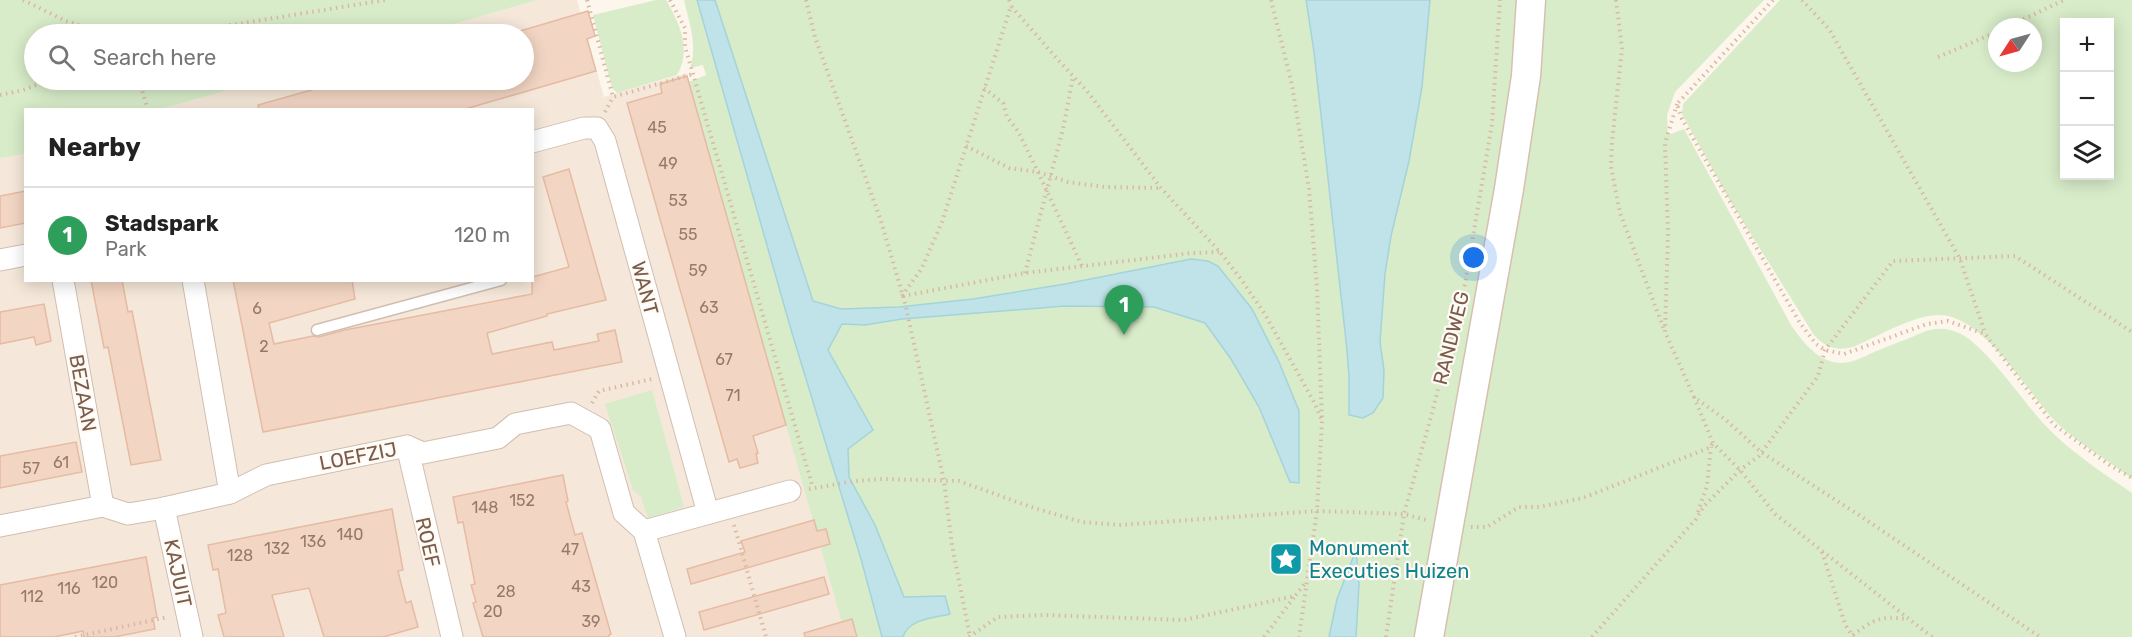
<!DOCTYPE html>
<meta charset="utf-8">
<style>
:root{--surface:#fff;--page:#f2f2f2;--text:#222;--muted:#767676;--line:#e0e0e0;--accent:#e76f51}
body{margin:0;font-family:Rubik,sans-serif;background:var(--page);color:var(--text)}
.controls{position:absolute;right:18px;top:18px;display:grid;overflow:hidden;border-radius:0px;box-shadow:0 3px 15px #0003}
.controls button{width:54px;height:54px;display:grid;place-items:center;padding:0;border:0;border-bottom:2px solid var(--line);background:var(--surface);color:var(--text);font:30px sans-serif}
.compass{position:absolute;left:1988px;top:18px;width:54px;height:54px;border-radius:50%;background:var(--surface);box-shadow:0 3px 15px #0003;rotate:234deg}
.you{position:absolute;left:1474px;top:258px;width:21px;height:21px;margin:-15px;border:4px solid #fff;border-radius:50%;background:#1a73e8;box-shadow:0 0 0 9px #1a73e833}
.badge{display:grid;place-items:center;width:39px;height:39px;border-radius:50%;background:var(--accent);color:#fff;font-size:20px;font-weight:700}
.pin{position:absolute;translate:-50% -50px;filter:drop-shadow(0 2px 3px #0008)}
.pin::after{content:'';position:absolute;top:32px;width:21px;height:18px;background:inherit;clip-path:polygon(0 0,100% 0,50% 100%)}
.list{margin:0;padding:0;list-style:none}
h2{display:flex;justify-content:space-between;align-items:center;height:78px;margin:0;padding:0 24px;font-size:26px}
h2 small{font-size:20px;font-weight:400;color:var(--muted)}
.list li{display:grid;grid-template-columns:39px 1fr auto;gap:18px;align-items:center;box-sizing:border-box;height:96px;padding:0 24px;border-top:2px solid var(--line)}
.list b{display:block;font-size:22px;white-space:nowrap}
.list p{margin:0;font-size:20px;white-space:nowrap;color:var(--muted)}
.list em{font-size:20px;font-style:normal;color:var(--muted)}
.icon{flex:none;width:33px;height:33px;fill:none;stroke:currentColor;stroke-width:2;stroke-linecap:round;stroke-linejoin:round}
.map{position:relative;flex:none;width:2132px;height:637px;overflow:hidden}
.search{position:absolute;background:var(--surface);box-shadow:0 3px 15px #0003;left:24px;top:24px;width:510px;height:66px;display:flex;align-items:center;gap:15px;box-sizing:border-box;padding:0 21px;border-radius:33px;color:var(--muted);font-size:22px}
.panel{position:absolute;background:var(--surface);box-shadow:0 3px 15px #0003;left:24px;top:108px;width:510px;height:174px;border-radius:0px}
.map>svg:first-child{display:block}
</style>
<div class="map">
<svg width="2132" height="637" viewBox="0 0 2132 637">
<rect width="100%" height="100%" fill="#fdf6ec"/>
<polygon fill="#f5e8da" points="538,0 577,0 604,97 687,73 807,486 860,637 0,637 0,158 25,154 26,280 532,280 532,110 161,109 264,80 524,80 524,34 419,34"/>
<g fill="#d8ecc9" fill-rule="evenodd">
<polygon points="0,0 538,0 419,34 34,34 34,80 264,80 161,109 26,110 25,154 0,158"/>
<path d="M656,0h10c13,22 26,50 11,75l-60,18 -5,-5 -19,-73z"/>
<path d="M684,0h834l-12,136 -90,501h-570l-157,-555 17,-7 -3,-10 -13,3c8,-22 -1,-46 -6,-68z"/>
<path d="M1542,0h222l-89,92 -8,23 1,20 16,-6 107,196c14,20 33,45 62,36 7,-2 14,-6 21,-9 12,-5 25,-10 38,-15 16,-8 30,-12 47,-4 26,12 63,67 84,90 25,27 58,49 89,70v144h-695l23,-122 16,-61 46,-294z"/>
<path d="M1780,0h352v479c-24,-19 -52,-34 -74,-55 -30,-30 -74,-109 -119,-109 -26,0 -62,22 -86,32 -17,4 -27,1 -39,-12l-85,-136 -47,-85 1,-10zM2064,22h46v154h-46zM1997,27h36v36h-36z"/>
<polygon points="652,390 684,507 648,518 641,497 633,490 605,404"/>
</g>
<g fill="#bfe3e8" stroke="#a5d3da" stroke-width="1.5">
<path d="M697,0h18l98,301 28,8 58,-2 74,-8 92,-15 126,-25 17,2 10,5 34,43 27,53 20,49v72l-9,-1 -31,-75 -28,-48 -26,-36 -51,-16 -89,-1 -163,13 -37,6 -23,-1 -14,26 45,80 -25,19 1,28 26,48 29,72 41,-1 5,18c-16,4 -42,5 -47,23h-21l-21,-78 -69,-226z"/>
<polygon points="1306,0 1430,0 1422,87 1409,161 1391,236 1385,274 1380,342 1384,370 1383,398 1373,413 1363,418 1349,415 1349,377 1347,350 1314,52"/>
<polygon points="1356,550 1359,584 1356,637 1329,637 1337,599"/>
</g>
<g fill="#f3d5c3" stroke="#e6bba3" stroke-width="1.5">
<polygon points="588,11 595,36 587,39 596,71 462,110 259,110 258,105 347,80 524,80 524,34 521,34 520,31"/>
<polygon points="687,76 786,425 753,436 758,453 756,454 758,463 740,468 737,459 729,462 627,103 662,93 660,84"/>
<polygon points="569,169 606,300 547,314 547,316 487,333 492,354 552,342 554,350 599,341 597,334 615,330 622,362 263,432 233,280 352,280 355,299 269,323 274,344 313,336 319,337 345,330 532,294 532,277 569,267 543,177"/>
<polygon points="26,191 26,223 0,228 0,196"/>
<polygon points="91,280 122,280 128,312 132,311 161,460 131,465 108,347 104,348"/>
<polygon points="44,304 51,341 36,345 34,337 0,344 0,312"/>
<polygon points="76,442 82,472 0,488 0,456"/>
<polygon points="563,475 568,501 566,502 575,535 582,533 611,634 609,635 609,637 483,637 473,603 476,602 471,585 475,584 463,522 458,523 453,497"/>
<polygon points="392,509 403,570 398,571 406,603 411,601 418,627 383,637 324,637 309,588 272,595 284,637 224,637 218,615 226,613 218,569 213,570 208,545"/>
<polygon points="814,520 817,531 826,529 830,544 691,584 687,569 745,552 741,541"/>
<polygon points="146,557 157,617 153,618 155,629 114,637 84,637 83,631 54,637 0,637 0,585"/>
<polygon points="824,577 829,594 704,630 699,612"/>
<polygon points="852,619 857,637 805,637 804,633"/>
</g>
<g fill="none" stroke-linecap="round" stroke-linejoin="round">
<g stroke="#d1beb0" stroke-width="13">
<polyline id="lane" points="317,330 501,280"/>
</g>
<g stroke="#d1beb0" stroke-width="23">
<g id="street">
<polyline points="532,142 584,128 597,128 605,141 708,513"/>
<polyline points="0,260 26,255"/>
<polyline points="63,280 103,506"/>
<polyline points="193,280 230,493"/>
<polyline points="407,446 452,637"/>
<polyline points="164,508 192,637"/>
<polyline points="0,526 103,506 128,514 164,508 230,493 266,475 407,446 423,453 498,438 515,424 571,413 600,429 624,513 644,531"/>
<polyline points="644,531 790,491"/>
<polyline points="644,531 675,637"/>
</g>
</g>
<g stroke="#d6c0b0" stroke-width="31">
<polyline id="secondary" points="1429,637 1509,189 1526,76 1531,0"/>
</g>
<g stroke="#d9b8a5" stroke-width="4" stroke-dasharray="1.5 4.5" stroke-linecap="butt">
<polyline points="23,0 66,21 106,34"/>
<polyline points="587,0 613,97 693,74"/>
<polyline points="670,0 685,28 685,47 693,74 813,488"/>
<polyline points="806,0 815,37 881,221 905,303 944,481 952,545 970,637"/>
<polyline points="1009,0 1011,6"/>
<polyline points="1271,0 1292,85 1309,189 1317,287 1322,421 1317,511 1299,637"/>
<polyline points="1616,0 1622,48 1612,142 1611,167 1620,213 1665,332"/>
<polyline points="1773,0 1677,104 1682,119 1800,323 1816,344 1825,350 1844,354 1927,324 1948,321 1985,334 2054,425 2111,466 2132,478"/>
<polyline points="1802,0 1829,29 1960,259 1985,333"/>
<polyline points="2007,27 2064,0"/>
<polyline points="176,34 385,0"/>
<polyline points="1938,57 1997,32"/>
<polyline points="139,80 148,110"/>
<polyline points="984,88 1003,103 1007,117 1018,131 1038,172 1082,266"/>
<polyline points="0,95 23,90 49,80"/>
<polyline points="1677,104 1665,143 1668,234 1665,332 1694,397"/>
<polyline points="605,112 613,97"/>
<polyline points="966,146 1009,168 1038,172 1068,182 1105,187 1160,188"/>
<polyline points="1025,273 1063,129 1073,77"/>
<polyline points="902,296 922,268 942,222 1011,6 1059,61 1087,91 1161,188 1220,252 1243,282 1266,316 1315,404 1322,421"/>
<polyline points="903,296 1025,273 1192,253 1219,252"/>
<polyline points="592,403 599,391 652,379"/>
<polyline points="809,489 855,481 883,479 959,481 1034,508 1082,522 1119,525 1317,511 1404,514 1426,520"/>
<polyline points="1698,512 1707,486 1711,447"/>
<polyline points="734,525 766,637"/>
<polyline points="1471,527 1487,527 1519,507 1539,507 1583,498 1711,447 1713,443"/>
<polyline points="1822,552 1845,624 1853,637"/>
<path d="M1853,635c20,-15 28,-20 53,-16"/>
<polyline points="75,637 168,617"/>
<polyline points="969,637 998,617 1044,615 1184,620 1295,596 1306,582"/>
<polyline points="1264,637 1295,596"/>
<polyline points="1386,637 1404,514 1432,413 1465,284 1492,124 1500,0"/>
<polyline points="1592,637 1696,519 1704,506 1740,470 1759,456 1818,376 1825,350 1893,261 2015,256 2132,332"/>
<polyline points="1932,637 1775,514 1740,470 1713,443 1694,397 1726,420 1761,452 1859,515 2040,637"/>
</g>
<use href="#lane" stroke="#fff" stroke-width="10"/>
<use href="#street" stroke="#fff" stroke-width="21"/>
<use href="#secondary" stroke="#fff" stroke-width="28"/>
</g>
<defs>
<g id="sight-square" transform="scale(1.725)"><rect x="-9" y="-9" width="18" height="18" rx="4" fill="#0f9aa8" stroke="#fffaf3"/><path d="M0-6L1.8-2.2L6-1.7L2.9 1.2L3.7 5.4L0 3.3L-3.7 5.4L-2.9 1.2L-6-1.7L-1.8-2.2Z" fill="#fff"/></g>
</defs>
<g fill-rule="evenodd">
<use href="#sight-square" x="1286" y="559"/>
</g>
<g text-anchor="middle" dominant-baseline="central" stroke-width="4.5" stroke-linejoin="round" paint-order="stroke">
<g font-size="16" fill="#987a6a">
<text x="657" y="127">45</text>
<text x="668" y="163">49</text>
<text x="678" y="200">53</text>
<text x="688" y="234">55</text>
<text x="698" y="270">59</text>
<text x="709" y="307">63</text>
<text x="257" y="308">6</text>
<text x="264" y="346">2</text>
<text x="724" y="359">67</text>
<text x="733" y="395">71</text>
<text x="61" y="462">61</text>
<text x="31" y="468">57</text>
<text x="522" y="500">152</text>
<text x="485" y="507">148</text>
<text x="350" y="534">140</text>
<text x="313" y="541">136</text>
<text x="277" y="548">132</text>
<text x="570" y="549">47</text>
<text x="240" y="555">128</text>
<text x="105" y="582">120</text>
<text x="581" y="586">43</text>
<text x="69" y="588">116</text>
<text x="506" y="591">28</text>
<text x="32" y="596">112</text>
<text x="493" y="611">20</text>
<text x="591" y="621">39</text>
</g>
<g font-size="20" fill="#7a5c4d" stroke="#fffaf3">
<text transform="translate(645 288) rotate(75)">WANT</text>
<text transform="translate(1451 338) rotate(-76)">RANDWEG</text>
<text transform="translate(83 393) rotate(80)">BEZAAN</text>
<text transform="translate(358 456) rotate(-11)">LOEFZIJ</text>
<text transform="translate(428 542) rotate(77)">ROEF</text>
<text transform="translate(178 573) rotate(78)">KAJUIT</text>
</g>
<g font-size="20" fill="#0d838f" stroke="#fffaf3" text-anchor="start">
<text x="1309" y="548">Monument<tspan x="1309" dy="23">Executies Huizen</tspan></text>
</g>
</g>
</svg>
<div class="controls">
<button>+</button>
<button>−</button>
<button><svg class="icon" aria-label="layers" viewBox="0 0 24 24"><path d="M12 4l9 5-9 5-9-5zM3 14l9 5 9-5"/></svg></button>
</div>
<svg class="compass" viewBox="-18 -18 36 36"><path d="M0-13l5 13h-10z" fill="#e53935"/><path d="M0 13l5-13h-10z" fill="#767676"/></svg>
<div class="you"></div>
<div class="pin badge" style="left:1124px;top:335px;background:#2e9e5b">1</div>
<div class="search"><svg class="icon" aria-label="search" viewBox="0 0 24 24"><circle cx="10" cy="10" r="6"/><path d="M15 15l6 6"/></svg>Search here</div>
<section class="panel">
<h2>Nearby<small></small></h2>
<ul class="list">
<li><span class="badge" style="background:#2e9e5b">1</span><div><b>Stadspark</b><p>Park</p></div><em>120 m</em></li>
</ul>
</section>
</div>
